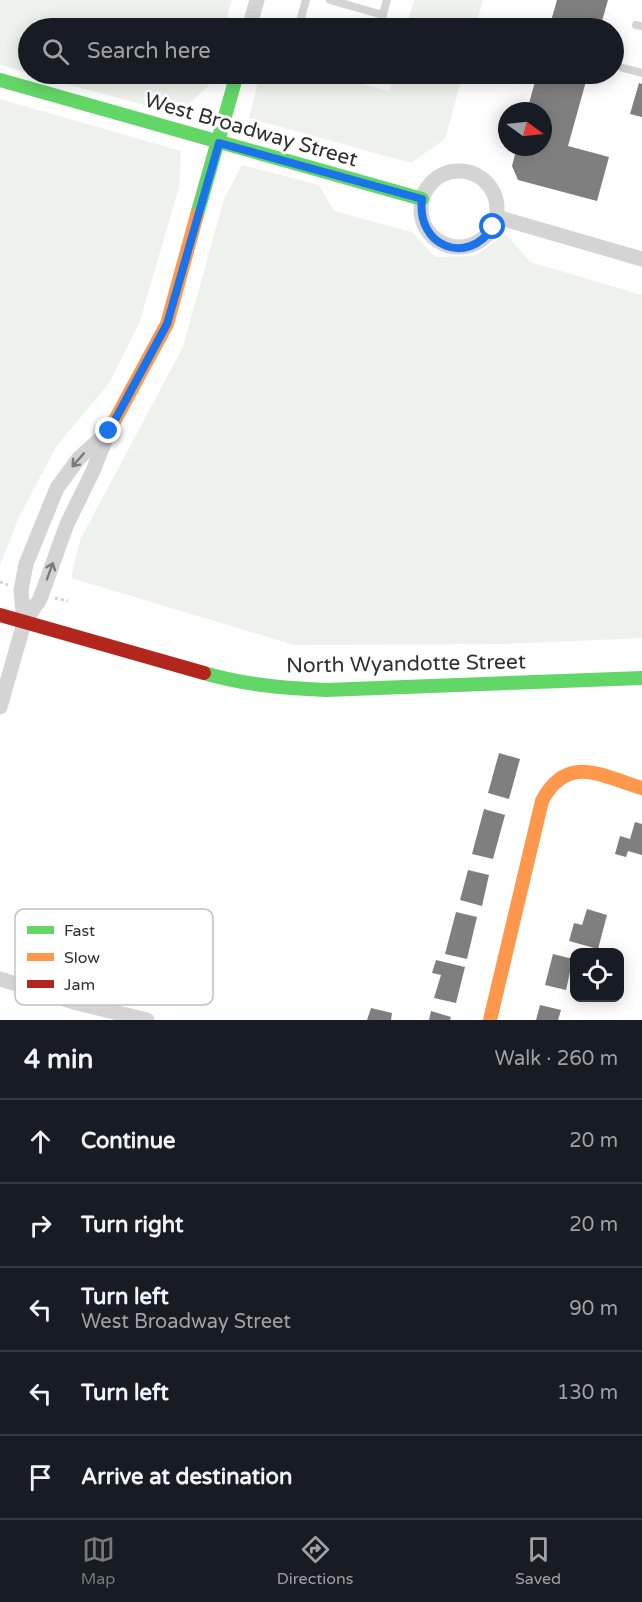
<!DOCTYPE html>
<meta charset="utf-8">
<style>
:root{--surface:#171b24;--page:#242831;--text:#f1f3f6;--muted:#9ea1a6;--line:#363941;--accent:#787878}
body{margin:0;font-family:"Varela Round",sans-serif;background:var(--page);color:var(--text)}
.controls{position:absolute;right:18px;bottom:18px;display:grid;overflow:hidden;border-radius:12px;box-shadow:0 3px 15px #0003}
.controls button{width:54px;height:54px;display:grid;place-items:center;padding:0;border:0;border-bottom:2px solid var(--line);background:var(--surface);color:var(--text);font:30px sans-serif}
.compass{position:absolute;left:498px;top:102px;width:54px;height:54px;border-radius:50%;background:var(--surface);box-shadow:0 3px 15px #0003;rotate:105deg}
.stop{position:absolute;width:18px;height:18px;margin:-14px;border:4px solid #1a73e8;border-radius:50%;background:#fff}
.stop.end{background:#1a73e8;border-color:#fff;box-shadow:0 2px 6px #0008}
.list{margin:0;padding:0;list-style:none}
h2{display:flex;justify-content:space-between;align-items:center;height:78px;margin:0;padding:0 24px;font-size:26px}
h2 small{font-size:20px;font-weight:400;color:var(--muted)}
.list li{display:grid;grid-template-columns:39px 1fr auto;gap:18px;align-items:center;box-sizing:border-box;height:84px;padding:0 24px;border-top:2px solid var(--line)}
.list b{display:block;font-size:22px;white-space:nowrap}
.list p{margin:0;font-size:20px;white-space:nowrap;color:var(--muted)}
.list em{font-size:20px;font-style:normal;color:var(--muted)}
.icon{flex:none;width:33px;height:33px;fill:none;stroke:currentColor;stroke-width:2;stroke-linecap:round;stroke-linejoin:round}
.map{position:relative;flex:none;width:642px;height:1020px;overflow:hidden}
.search{position:absolute;background:var(--surface);box-shadow:0 3px 15px #0003;left:18px;right:18px;top:18px;height:66px;display:flex;align-items:center;gap:15px;box-sizing:border-box;padding:0 21px;border-radius:33px;color:var(--muted);font-size:22px}
.sheet{height:498px;background:var(--surface)}
nav{display:flex;justify-content:space-around;align-items:center;box-sizing:border-box;height:84px;border-top:2px solid var(--line);background:var(--surface);font-size:16px;color:var(--muted)}
nav a{display:grid;justify-items:center;gap:3px}
nav .on{color:var(--accent)}
.map>svg:first-child{display:block}
</style>
<div class="map">
<svg width="642" height="1020" viewBox="0 0 642 1020">
<rect width="100%" height="100%" fill="#fff"/>
<g fill="#eff2ec">
<polygon points="0,0 232,0 224,28 28,28 28,73 0,65"/>
<polygon points="414,0 483,0 475,28 406,28"/>
<polygon points="29,74 212,74 208,86 178,114"/>
<polygon points="260,74 321,74 389,91 394,74 463,74 445,139 411,163 249,118"/>
<polygon points="0,99 181,151 179,187 140,321 109,383 56,447 19,517 0,565"/>
<polygon points="242,165 319,185 334,211 412,232 435,257 474,256 506,234 530,262 642,295 642,638 508,644 294,645 71,578 80,540 183,347 224,199"/>
</g>
<g fill="#7f7f7f">
<polygon points="557,0 608,0 600,28 549,28"/>
<polygon points="537,74 588,74 568,146 609,157 597,201 518,180 512,166 517,147 543,147 543,111 527,111"/>
<polygon points="639,83 642,84 642,117 630,114"/>
<polygon points="499,753 520,759 509,799 488,793"/>
<polygon points="484,809 505,815 493,859 472,854"/>
<polygon points="635,822 642,824 642,855 628,851 626,857 615,854 620,836 630,839"/>
<polygon points="468,870 489,875 482,906 460,900"/>
<polygon points="587,909 607,915 598,949 569,941 574,923 582,925"/>
<polygon points="456,912 477,917 467,959 445,954"/>
<polygon points="553,954 573,959 566,990 545,985"/>
<polygon points="436,960 465,967 456,1003 434,998 441,975 432,973"/>
<polygon points="540,1005 561,1010 558,1020 536,1020"/>
<polygon points="371,1008 392,1013 391,1020 367,1020"/>
<polygon points="431,1011 451,1017 450,1020 429,1020"/>
</g>
<g fill="none" stroke-linecap="round" stroke-linejoin="round">
<g stroke="#d3d3d3" stroke-width="3" stroke-dasharray="3 3" stroke-linecap="butt">
<polyline points="0,582 8,585"/>
<polyline points="55,598 68,601"/>
</g>
<g stroke="#d4d4d4" stroke-width="8">
<polyline points="330,0 383,15"/>
<polyline points="250,25 264,28"/>
<polyline points="636,25 642,26"/>
<polyline points="298,28 306,0"/>
<polyline points="379,28 387,0"/>
<polyline points="623,68 642,73"/>
</g>
<g stroke="#d4d4d4" stroke-width="15">
<polyline points="249,28 257,0"/>
<circle cx="459" cy="209" r="38"/>
<polyline points="497,217 642,259"/>
<polyline points="0,707 24,623 40,599 67,524 93,471 109,431 79,458 57,488 26,564 21,590 24,623"/>
<polyline points="0,979 77,1003 147,1020"/>
</g>
<g stroke="#63d668" stroke-width="14">
<polyline points="0,80 422,199"/>
<polyline points="197,215 237,74"/>
<path d="M204,673c40,12 80,15 122,17l316,-12"/>
</g>
<g stroke="#ff974d" stroke-width="14">
<polyline points="109,431 167,324 197,215"/>
<path d="M490,1020l52,-219c25,-48 60,-25 100,-13"/>
</g>
<polyline stroke="#b3261e" stroke-width="14" points="0,615 204,673"/>
</g>
<defs><path id="oneway-shaft" d="M-6 0H5M1.5-3L5.5 0L1.5 3" fill="none" stroke-width="1.6" stroke-linecap="round" stroke-linejoin="round" transform="scale(1.5)"/></defs>
<g stroke="#7a7a7a">
<use href="#oneway-shaft" transform="translate(78 460) rotate(131)"/>
<use href="#oneway-shaft" transform="translate(50 571) rotate(-70)"/>
</g>
<g fill="none" stroke-linecap="round" stroke-linejoin="round">
<path stroke="#1a73e8" stroke-width="8" d="M109,431l58,-107 52,-181 203,56c-6,47 45,68 71,28"/>
</g>
<g text-anchor="middle" dominant-baseline="central" stroke-width="6" stroke-linejoin="round" paint-order="stroke">
<g font-size="21" fill="#303030" stroke="#fff">
<text transform="translate(251 130) rotate(16)">West Broadway Street</text>
<text transform="translate(406 664) rotate(-1)">North Wyandotte Street</text>
</g>
</g>
<rect x="15" y="909" width="198" height="96" rx="9" fill="#fff" stroke="#c1c1c1" stroke-width="1.5"/>
<rect x="27" y="926" width="27" height="8" fill="#63d668"/>
<rect x="27" y="953" width="27" height="8" fill="#ff974d"/>
<rect x="27" y="980" width="27" height="8" fill="#b3261e"/>
<g font-size="16" fill="#303030">
<text x="64" y="936">Fast</text>
<text x="64" y="963">Slow</text>
<text x="64" y="990">Jam</text>
</g>
</svg>
<div class="controls">
<button><svg class="icon" aria-label="locate" viewBox="0 0 24 24"><circle cx="12" cy="12" r="6"/><path d="M12 2v4M12 18v4M2 12h4M18 12h4"/></svg></button>
</div>
<svg class="compass" viewBox="-18 -18 36 36"><path d="M0-13l5 13h-10z" fill="#e53935"/><path d="M0 13l5-13h-10z" fill="#9ea1a6"/></svg>
<div class="stop" style="left:493px;top:227px"></div>
<div class="stop end" style="left:109px;top:431px"></div>
<div class="search"><svg class="icon" aria-label="search" viewBox="0 0 24 24"><circle cx="10" cy="10" r="6"/><path d="M15 15l6 6"/></svg>Search here</div>
</div>
<section class="sheet">
<h2>4 min<small>Walk · 260 m</small></h2>
<ul class="list">
<li><svg class="icon" aria-label="ahead" viewBox="0 0 24 24"><path d="M12 20V5M6 11l6-6 6 6"/></svg><div><b>Continue</b></div><em>20 m</em></li>
<li><svg class="icon" aria-label="right" viewBox="0 0 24 24"><path d="M7 20v-9h11M14 6l5 5-5 5"/></svg><div><b>Turn right</b></div><em>20 m</em></li>
<li><svg class="icon" aria-label="left" viewBox="0 0 24 24"><path d="M17 20v-9H6M10 6l-5 5 5 5"/></svg><div><b>Turn left</b><p>West Broadway Street</p></div><em>90 m</em></li>
<li><svg class="icon" aria-label="left" viewBox="0 0 24 24"><path d="M17 20v-9H6M10 6l-5 5 5 5"/></svg><div><b>Turn left</b></div><em>130 m</em></li>
<li><svg class="icon" aria-label="arrive" viewBox="0 0 24 24"><path d="M6 21V4h12l-3 4 3 4H6"/></svg><div><b>Arrive at destination</b></div></li>
</ul>
</section>
<nav>
<a class="on"><svg class="icon" aria-label="map" viewBox="0 0 24 24"><path d="M3 6l6-2 6 2 6-2v14l-6 2-6-2-6 2zM9 4v14M15 6v14"/></svg>Map</a>
<a><svg class="icon" aria-label="directions" viewBox="0 0 24 24"><path d="M12 3l9 9-9 9-9-9zM9 14v-3h6M13 9l2 2-2 2"/></svg>Directions</a>
<a><svg class="icon" aria-label="saved" viewBox="0 0 24 24"><path d="M7 4h10v16l-5-4-5 4z"/></svg>Saved</a>
</nav>
